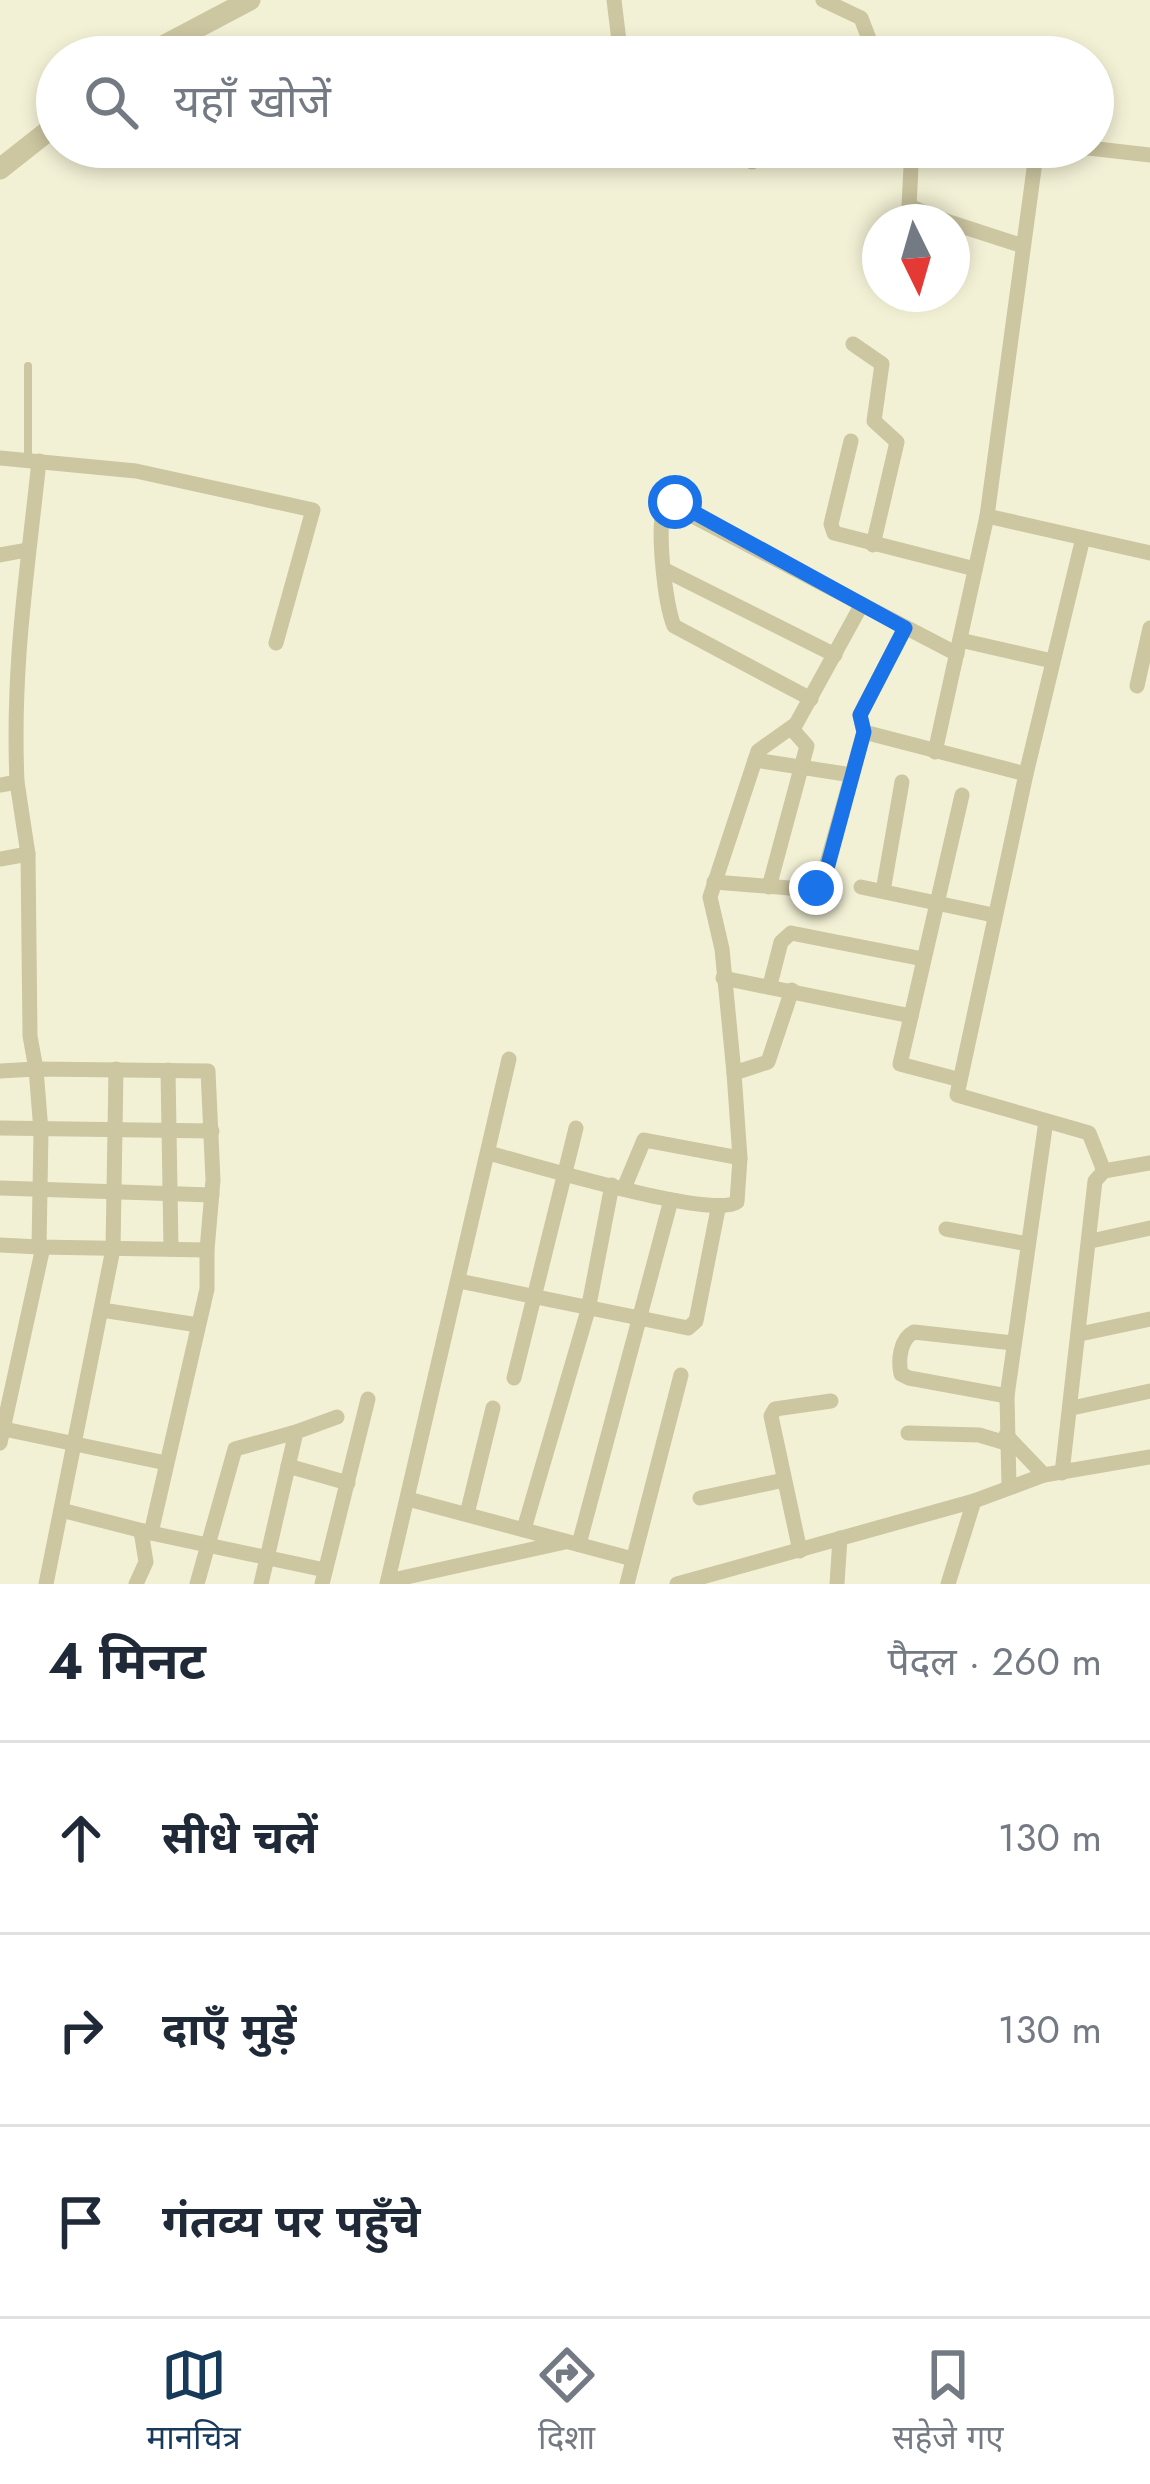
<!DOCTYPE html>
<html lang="hi">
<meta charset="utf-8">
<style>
:root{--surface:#fff;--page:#f2f2f3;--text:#1f2937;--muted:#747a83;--line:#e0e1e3;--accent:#173a5a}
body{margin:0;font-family:Jost,"Noto Sans Devanagari",sans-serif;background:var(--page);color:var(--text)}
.compass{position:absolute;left:862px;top:204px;width:108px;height:108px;border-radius:50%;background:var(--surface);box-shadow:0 6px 18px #0003;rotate:175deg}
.stop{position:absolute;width:36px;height:36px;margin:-27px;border:9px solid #1a73e8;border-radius:50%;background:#fff}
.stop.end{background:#1a73e8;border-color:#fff;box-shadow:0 3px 12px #0008}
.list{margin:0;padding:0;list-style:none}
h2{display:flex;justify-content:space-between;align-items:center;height:156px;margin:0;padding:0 48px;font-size:51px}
h2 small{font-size:39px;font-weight:400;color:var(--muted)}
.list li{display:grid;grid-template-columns:78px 1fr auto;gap:36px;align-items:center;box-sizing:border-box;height:192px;padding:0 48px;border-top:3px solid var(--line)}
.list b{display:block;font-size:45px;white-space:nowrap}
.list em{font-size:39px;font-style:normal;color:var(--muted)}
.icon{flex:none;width:66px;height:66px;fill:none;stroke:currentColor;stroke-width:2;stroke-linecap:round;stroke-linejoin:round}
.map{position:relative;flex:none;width:1150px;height:1584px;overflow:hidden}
.search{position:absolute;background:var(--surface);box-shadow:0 6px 18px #0003;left:36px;right:36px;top:36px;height:132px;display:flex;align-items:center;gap:30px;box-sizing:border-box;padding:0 42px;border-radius:66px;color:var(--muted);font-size:45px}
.sheet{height:732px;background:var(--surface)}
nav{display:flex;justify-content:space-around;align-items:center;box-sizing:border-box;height:168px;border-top:3px solid var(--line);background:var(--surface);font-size:33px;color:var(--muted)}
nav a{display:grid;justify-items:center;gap:6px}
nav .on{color:var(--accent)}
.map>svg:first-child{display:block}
</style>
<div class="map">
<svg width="1150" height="1584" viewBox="0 0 1150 1584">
<rect width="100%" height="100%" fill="#f3f1d5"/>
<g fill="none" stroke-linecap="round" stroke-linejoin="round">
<polyline stroke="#ccc6a1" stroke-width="8" points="28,460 28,366"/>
<g stroke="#ccc6a1" stroke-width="15">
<polyline points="614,0 621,57"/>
<polyline points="823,0 861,18 876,57"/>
<polyline points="912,147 909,206 949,222"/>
<polyline points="1080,147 1150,155"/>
<polyline points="657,150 657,147"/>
<polyline points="752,162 753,147"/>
<polyline points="952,223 1023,246"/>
<polyline points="853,344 882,364 874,421 897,442 873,545"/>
<polyline points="851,441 831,524 834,533 975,569"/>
<polyline points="0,458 136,471 313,510 276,643"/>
<polyline points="987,516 1150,553"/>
<polyline points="0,555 27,550"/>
<polyline points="665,570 835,655"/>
<polyline points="905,628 860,715 864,732 1026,774 957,1095 1089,1133 1104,1171"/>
<polyline points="960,640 1052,661"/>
<polyline points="1137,686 1150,628"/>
<path d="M811,699l-137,-73c-9,-22 -19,-105 -8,-124l291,152"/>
<polyline points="935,752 987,516 1037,147"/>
<polyline points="755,760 852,775"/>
<polyline points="1026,774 1082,542"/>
<path d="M0,785l17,-3c-5,-116 10,-207 22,-321"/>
<polyline points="0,859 28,854"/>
<polyline points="714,882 802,889 821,884 864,732"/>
<polyline points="769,887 807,746 792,729"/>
<polyline points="861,887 993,915"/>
<polyline points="883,891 902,782"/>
<polyline points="723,978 911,1016"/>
<polyline points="770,985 781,942 791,933 923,959"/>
<polygon points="36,1069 208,1071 213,1180 207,1250 39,1247 41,1131"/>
<polyline points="168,1070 171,1249"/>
<polyline points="0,1071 36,1069 30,1036 28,854 17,782"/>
<polyline points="734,1073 768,1062 792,990"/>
<polyline points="957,1079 900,1064 962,795"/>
<polyline points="0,1128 212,1131"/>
<path d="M488,1153c40,10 224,67 249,49l3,-44 -6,-85 -12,-124 -12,-52 48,-146 38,-27 66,-120"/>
<polyline points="0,1188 212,1195"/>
<polyline points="624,1188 644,1140 740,1158"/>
<polyline points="946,1229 1028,1244"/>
<polyline points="1091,1241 1150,1228"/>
<polyline points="0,1245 39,1247"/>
<polyline points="459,1281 688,1328 696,1321 718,1209"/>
<polyline points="102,1310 198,1325"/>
<polyline points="1080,1334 1150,1319"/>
<polyline points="514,1378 576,1128"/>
<path d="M1007,1396l-98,-18 -8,-4c-3,-14 -1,-35 13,-42l99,11"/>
<polyline points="1072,1408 1150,1391"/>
<polyline points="4,1429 166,1463"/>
<polyline points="908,1433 979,1435 1006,1443"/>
<polyline points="1006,1435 1044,1475"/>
<polyline points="0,1443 43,1247"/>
<polyline points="288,1466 348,1483"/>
<polyline points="1062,1473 1095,1181 1104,1171 1150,1163"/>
<polyline points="1009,1487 1007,1396 1046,1121"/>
<polyline points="700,1498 784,1480"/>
<polyline points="408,1499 629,1558"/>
<polyline points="65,1511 151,1533 207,1289 207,1250"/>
<polyline points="467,1514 493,1408"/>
<polyline points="524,1529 588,1310 612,1185"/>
<polyline points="151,1533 325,1570"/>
<polyline points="579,1544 671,1200"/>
<polyline points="800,1551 771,1416 775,1409 831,1401"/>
<polyline points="388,1581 565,1542"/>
<polyline points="46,1584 113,1249 116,1069"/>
<polyline points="136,1584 146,1562 141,1531"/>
<polyline points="197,1584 235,1449 296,1432"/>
<polyline points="261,1584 296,1432 337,1417"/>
<polyline points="322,1584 368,1399"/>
<polyline points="387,1584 509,1059"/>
<polyline points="627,1584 681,1375"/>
<polyline points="677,1584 974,1501 1044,1475 1150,1457"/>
<polyline points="837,1584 840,1538"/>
<polyline points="948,1584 974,1501"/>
</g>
<g stroke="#ccc6a1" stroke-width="21">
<polyline points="142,57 250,0"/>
<polyline points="0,169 57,124"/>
</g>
</g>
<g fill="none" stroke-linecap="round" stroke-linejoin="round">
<polyline stroke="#1a73e8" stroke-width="15" points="675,502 905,628 860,715 864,732 825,876 816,888"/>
</g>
</svg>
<svg class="compass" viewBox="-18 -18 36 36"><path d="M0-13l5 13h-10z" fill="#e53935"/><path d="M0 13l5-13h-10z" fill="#747a83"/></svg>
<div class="stop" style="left:675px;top:502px"></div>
<div class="stop end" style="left:816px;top:888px"></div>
<div class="search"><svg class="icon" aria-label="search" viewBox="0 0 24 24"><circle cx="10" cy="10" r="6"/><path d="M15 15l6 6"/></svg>यहाँ खोजें</div>
</div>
<section class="sheet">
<h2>4 मिनट<small>पैदल · 260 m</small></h2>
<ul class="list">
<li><svg class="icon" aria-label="ahead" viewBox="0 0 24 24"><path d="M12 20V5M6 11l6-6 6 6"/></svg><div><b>सीधे चलें</b></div><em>130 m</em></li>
<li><svg class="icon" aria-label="right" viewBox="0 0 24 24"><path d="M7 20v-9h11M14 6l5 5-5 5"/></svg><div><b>दाएँ मुड़ें</b></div><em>130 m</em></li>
<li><svg class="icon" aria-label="arrive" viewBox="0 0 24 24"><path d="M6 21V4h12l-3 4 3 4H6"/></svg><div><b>गंतव्य पर पहुँचे</b></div></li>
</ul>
</section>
<nav>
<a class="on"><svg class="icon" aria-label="map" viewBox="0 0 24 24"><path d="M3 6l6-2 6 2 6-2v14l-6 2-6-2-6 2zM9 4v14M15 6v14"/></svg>मानचित्र</a>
<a><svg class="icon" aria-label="directions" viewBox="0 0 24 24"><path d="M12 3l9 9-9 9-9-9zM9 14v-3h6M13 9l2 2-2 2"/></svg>दिशा</a>
<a><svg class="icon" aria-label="saved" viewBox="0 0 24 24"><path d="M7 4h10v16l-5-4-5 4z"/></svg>सहेजे गए</a>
</nav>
